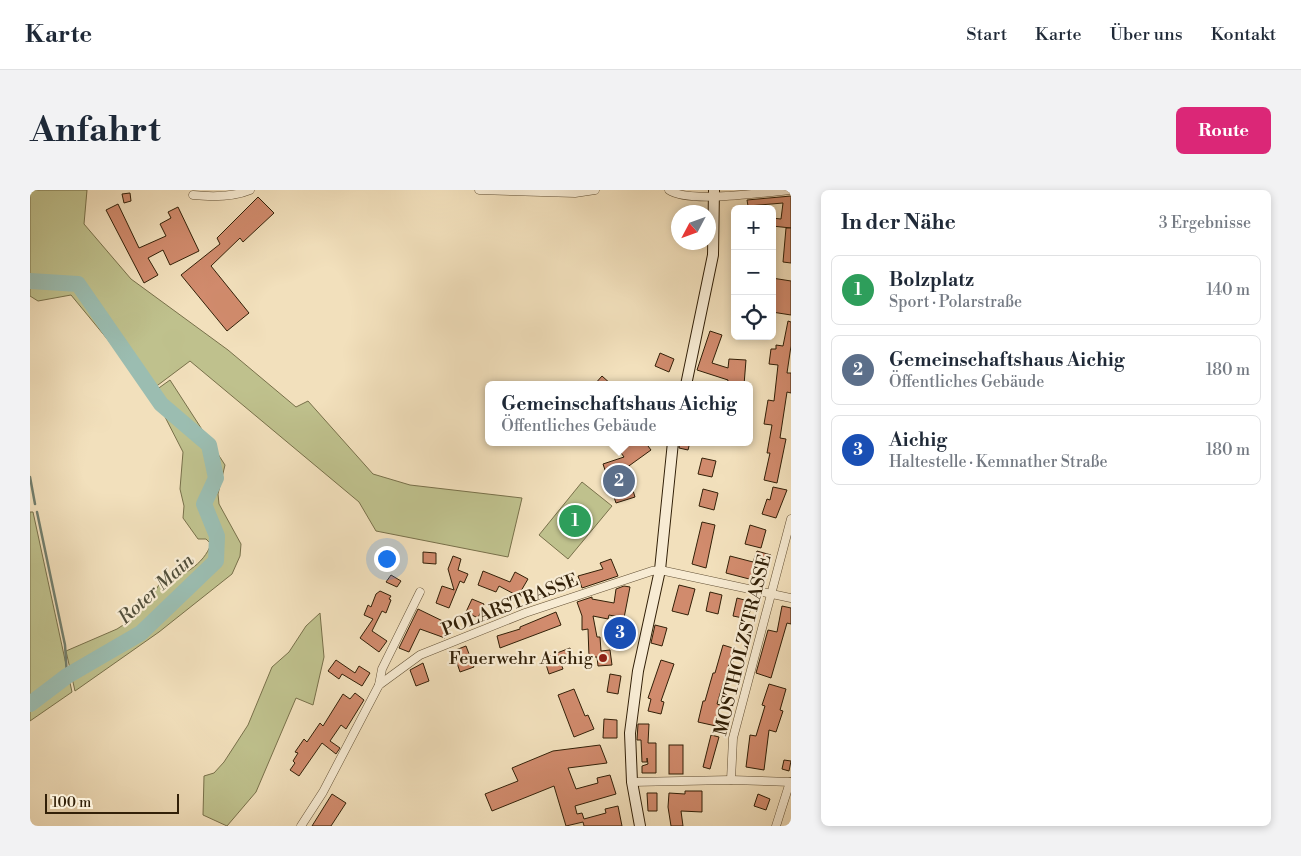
<!DOCTYPE html>
<html lang="de">
<meta charset="utf-8">
<style>
:root{--surface:#fff;--page:#f2f2f3;--text:#1f2937;--muted:#747a83;--line:#e0e1e3;--accent:#db2777}
body{margin:0;font-family:"Libre Bodoni",serif;background:var(--page);color:var(--text)}
.controls{position:absolute;right:15px;top:15px;display:grid;overflow:hidden;border-radius:8px;box-shadow:0 2px 8px #0003}
.controls button{width:45px;height:45px;display:grid;place-items:center;padding:0;border:0;border-bottom:1px solid var(--line);background:var(--surface);color:var(--text);font:25px sans-serif}
.compass{position:absolute;left:641px;top:15px;width:45px;height:45px;border-radius:50%;background:var(--surface);box-shadow:0 2px 8px #0003;rotate:229deg}
.scale{position:absolute;left:15px;bottom:12px;width:134px;box-sizing:border-box;padding-left:5px;border:2px solid #322008;border-top:0;font-size:14px;line-height:18px;white-space:nowrap;color:#322008;-webkit-text-stroke:4px #f7ebd3;paint-order:stroke}
.you{position:absolute;left:356px;top:368px;width:18px;height:18px;margin:-12px;border:4px solid #fff;border-radius:50%;background:#1a73e8;box-shadow:0 0 0 8px #1a73e833}
.badge{display:grid;place-items:center;width:32px;height:32px;border-radius:50%;background:var(--accent);color:#fff;font-size:16px;font-weight:700}
.pin{position:absolute;translate:-50% -50%;border:2px solid #fff;box-shadow:0 1px 5px #0006}
.popup{position:absolute;left:455px;top:191px;width:268px;height:65px;box-sizing:border-box;display:grid;place-content:center;border-radius:8px;background:var(--surface);filter:drop-shadow(0 1px 4px #0005);font-size:16px;white-space:nowrap;color:var(--muted)}
.popup b{font-size:19px;color:var(--text)}
.popup::after{content:'';position:absolute;left:50%;top:100%;margin-left:-10px;border:10px solid transparent;border-top-color:var(--surface)}
.list{margin:0;padding:0;list-style:none}
h2{display:flex;justify-content:space-between;align-items:center;height:65px;margin:0;padding:0 20px;font-size:21px}
h2 small{font-size:16px;font-weight:400;color:var(--muted)}
.list li{display:grid;grid-template-columns:32px 1fr auto;gap:15px;align-items:center;box-sizing:border-box;height:70px;margin:0 10px 10px;padding:0 10px;border:1px solid var(--line);border-radius:8px}
.list b{display:block;font-size:19px;white-space:nowrap}
.list p{margin:0;font-size:16px;white-space:nowrap;color:var(--muted)}
.list em{font-size:16px;font-style:normal;color:var(--muted)}
.icon{flex:none;width:28px;height:28px;fill:none;stroke:currentColor;stroke-width:2;stroke-linecap:round;stroke-linejoin:round}
.map{position:relative;flex:none;width:761px;height:636px;overflow:hidden;border-radius:8px}
header{display:flex;align-items:center;gap:30px;box-sizing:border-box;height:70px;padding:0 25px;background:var(--surface);border-bottom:1px solid var(--line)}
header strong{font-size:24px}
nav{display:flex;gap:28px;margin-inline-start:auto;font-size:18px}
.intro{display:flex;align-items:center;justify-content:space-between;box-sizing:border-box;height:120px;padding:0 30px}
h1{margin:0;font-size:35px}
.button{padding:12px 22px;border-radius:8px;background:var(--accent);color:#fff;font-size:18px;font-weight:700}
main{display:flex;gap:30px;padding:0 30px}
aside{flex:1;background:var(--surface);border-radius:8px;box-shadow:0 2px 8px #0003}
.map>svg:first-child{display:block}
</style>
<header>
<strong>Karte</strong>
<nav><a>Start</a><a>Karte</a><a>Über uns</a><a>Kontakt</a></nav>
</header>
<div class="intro"><h1>Anfahrt</h1><a class="button">Route</a></div>
<main>
<div class="map">
<svg width="761" height="636" viewBox="0 0 761 636">
<rect width="100%" height="100%" fill="#f2e0bc"/>
<filter id="stains"><feTurbulence type="fractalNoise" baseFrequency=".004" numOctaves="4"/><feColorMatrix values="0 0 0 0 .2 0 0 0 0 .09 0 0 0 0 .02 0 0 0 .5 -.17"/></filter>
<radialGradient id="worn" r=".72"><stop offset=".6" stop-color="#630" stop-opacity="0"/><stop offset="1" stop-color="#630" stop-opacity=".3"/></radialGradient>
<g fill="#bfc18d" stroke="#78704a">
<polygon points="0,0 57,0 54,34 101,89 198,160 266,217 278,211 343,284 380,295 492,308 478,367 346,341 329,312 160,171 120,201 41,105 8,111 0,106"/>
<path d="M140,190l55,85 -7,29 1,10 22,40 -1,12 -8,18 -73,58 -84,59 -9,-40 51,-22 17,-11 8,-13 11,-10 8,-14c21,-3 43,-17 50,-37l-5,-5h-8l-15,-21 1,-12 -4,-17 3,-37 -20,-39 -14,-18z"/>
<polygon points="552,292 582,316 538,369 509,345"/>
<polygon points="0,322 3,322 42,502 0,531"/>
<polygon points="290,423 294,467 283,515 266,508 226,602 197,636 173,625 174,586 184,583 194,572 218,535 242,477 259,462 276,436"/>
</g>
<g fill="none" stroke-linecap="round" stroke-linejoin="round">
<g stroke="#717e6d" stroke-width="2.5">
<polyline points="0,287 5,314"/>
<polyline points="7,322 35,455 37,486"/>
</g>
<polyline stroke="#9bbdb1" stroke-width="16" points="0,91 48,94 131,214 179,255 186,288 174,314 187,346 186,371 111,443 37,486 0,514"/>
</g>
<g fill="#d18b6d" stroke="#322008">
<polygon points="100,3 101,11 94,13 92,4"/>
<polygon points="761,6 761,38 742,36 742,28 751,29 753,13 718,16 717,10"/>
<polygon points="228,7 244,23 213,52 210,48 181,76 219,123 197,141 151,85 190,54 187,48"/>
<polygon points="88,14 109,58 136,46 130,34 141,28 138,22 148,17 169,61 140,75 133,60 118,68 128,85 114,93 76,20"/>
<polygon points="756,38 761,38 761,73 753,72"/>
<polygon points="742,88 761,91 761,125 742,122"/>
<polygon points="758,131 761,132 761,156 757,183 761,183 761,203 757,202 750,248 756,249 747,293 734,290 740,263 737,263 742,235 734,234 738,210 744,211 748,175 739,174 741,159 746,159 746,155 753,156"/>
<polygon points="680,141 692,145 682,173 698,178 699,169 716,170 714,195 697,195 698,190 667,180"/>
<polygon points="630,163 644,169 639,182 625,176"/>
<polygon points="572,186 582,195 564,195"/>
<polygon points="600,252 615,252 621,260 596,278 605,307 586,313 573,274 594,267 589,260"/>
<polygon points="650,252 660,252 658,260 649,258"/>
<polygon points="672,268 686,271 682,287 668,284"/>
<polygon points="743,297 757,300 746,328 732,324 737,309 740,310"/>
<polygon points="673,299 688,303 684,320 669,316"/>
<polygon points="672,332 685,335 676,378 662,374"/>
<polygon points="720,335 736,340 731,358 715,354"/>
<polygon points="727,361 741,365 739,373 732,372 727,391 696,383 700,366 723,372"/>
<polygon points="393,362 406,363 406,374 393,373"/>
<polygon points="423,366 431,369 428,380 438,384 434,393 430,391 419,418 406,413 412,396 424,400 418,379"/>
<polygon points="581,369 588,386 552,398 548,386 573,379 570,373"/>
<polygon points="453,381 480,392 485,382 498,389 488,406 469,396 466,402 448,395"/>
<polygon points="361,385 371,391 367,397 356,392"/>
<polygon points="649,395 665,399 658,425 642,421"/>
<polygon points="594,396 600,397 594,428 579,425 578,429 563,426 567,447 570,447 571,461 580,460 582,475 568,476 567,467 559,467 558,439 552,440 552,426 547,412 562,407 562,409 584,413 586,399"/>
<polygon points="350,401 361,406 359,409 361,410 356,423 352,421 342,441 357,451 349,462 330,448 343,429 334,425 338,415 341,417 346,404"/>
<polygon points="680,402 692,405 688,424 676,421"/>
<polygon points="707,408 722,412 718,429 703,426"/>
<polygon points="442,409 454,414 448,428 436,422"/>
<polygon points="752,416 761,418 761,434 757,433 741,488 726,483 738,440 747,442"/>
<polygon points="388,419 421,435 415,448 390,439 379,462 369,458"/>
<polygon points="526,422 531,435 470,458 467,446 490,439 490,437"/>
<polygon points="625,435 637,438 632,456 621,453"/>
<polygon points="693,455 706,459 702,475 699,474 687,514 690,515 686,536 668,532 673,511 675,511 683,483 685,483"/>
<polygon points="436,456 444,477 430,482 423,461"/>
<polygon points="540,458 543,466 530,471 533,479 519,484 514,468"/>
<polygon points="306,470 325,483 329,476 340,483 332,496 312,484 309,489 298,481"/>
<polygon points="631,470 644,474 631,511 634,512 631,524 618,521 621,509 618,508"/>
<polygon points="393,473 399,491 386,496 380,480"/>
<polygon points="580,484 591,486 588,504 577,502"/>
<polygon points="739,494 756,499 750,520 753,521 746,542 739,540 734,580 716,577 720,545 726,546 735,516 732,515"/>
<polygon points="544,499 555,526 558,525 564,539 544,547 528,505"/>
<polygon points="325,503 334,510 316,539 311,535 300,551 310,558 306,564 292,553 269,586 260,580 265,573 263,571 268,563 265,562 274,549 277,552 290,533 293,536 313,504 320,509"/>
<polygon points="574,529 587,530 587,548 573,548"/>
<polygon points="608,534 619,534 618,553 626,553 626,583 612,583 612,576 618,574 617,568 617,572 612,572 611,550 607,550"/>
<polygon points="681,545 689,547 680,579 673,577"/>
<polygon points="570,555 577,573 538,578 546,599 568,593 567,588 580,585 586,604 545,616 547,624 552,623 554,629 576,623 575,619 588,616 592,636 554,636 553,632 536,636 524,596 462,621 455,604 488,591 482,578 523,561"/>
<rect x="639" y="555" width="14" height="29"/>
<polygon points="754,570 761,571 759,581 752,579"/>
<polygon points="655,601 672,601 672,622 651,621 653,636 641,636 638,617 639,603 655,604"/>
<polygon points="617,603 627,603 627,621 618,621"/>
<polygon points="302,604 316,613 301,636 282,636"/>
<polygon points="728,604 740,609 736,620 724,616"/>
</g>
<g fill="none" stroke-linecap="round" stroke-linejoin="round">
<g stroke="#625035" stroke-width="9">
<g id="street">
<polyline points="449,0 545,3 565,0"/>
<path d="M639,0c20,14 96,2 122,0"/>
<path d="M163,5c19,2 40,2 57,-5"/>
<polyline points="349,495 352,479 390,402"/>
<polyline points="701,590 703,548 761,329"/>
<polyline points="602,592 701,590 761,592"/>
<polyline points="271,636 293,602 349,495 390,465 495,423 622,381 630,380 761,408"/>
<polyline points="746,636 760,592"/>
</g>
</g>
<g stroke="#322008" stroke-width="12">
<g id="secondary">
<polyline points="656,195 683,65 684,0"/>
<polyline points="610,636 602,592 600,543 608,481 630,380 643,252"/>
</g>
</g>
<use href="#street" stroke="#f7ebd3" stroke-width="8"/>
<use href="#secondary" stroke="#f7ebd3" stroke-width="10"/>
</g>
<circle fill="#8f2418" stroke="#f7ebd3" stroke-width="2" cx="573" cy="468" r="5"/>
<g text-anchor="middle" dominant-baseline="central" stroke-width="4.5" stroke-linejoin="round" paint-order="stroke">
<g font-size="18" fill="#322008" stroke="#f7ebd3">
<text transform="translate(480 415) rotate(-21)">POLARSTRASSE</text>
<text transform="translate(713 455) rotate(-76)">MOSTHOLZSTRASSE</text>
</g>
<g font-size="18" fill="#322008" stroke="#f7ebd3" text-anchor="end">
<text x="563" y="468">Feuerwehr Aichig</text>
</g>
<g font-size="19" font-style="italic" fill="#524f3b" stroke="#f7ebd3">
<text transform="translate(126 399) rotate(-42)">Roter Main</text>
</g>
</g>
<rect width="100%" height="100%" filter="url(#stains)"/>
<rect width="100%" height="100%" fill="url(#worn)"/>
</svg>
<div class="controls">
<button>+</button>
<button>−</button>
<button><svg class="icon" aria-label="locate" viewBox="0 0 24 24"><circle cx="12" cy="12" r="6"/><path d="M12 2v4M12 18v4M2 12h4M18 12h4"/></svg></button>
</div>
<svg class="compass" viewBox="-18 -18 36 36"><path d="M0-13l5 13h-10z" fill="#e53935"/><path d="M0 13l5-13h-10z" fill="#747a83"/></svg>
<div class="scale">100 m</div>
<div class="you"></div>
<div class="pin badge" style="left:545px;top:331px;background:#2e9e5b">1</div>
<div class="pin badge" style="left:589px;top:291px;background:#5c6f8a">2</div>
<div class="popup"><b>Gemeinschaftshaus Aichig</b>Öffentliches Gebäude</div>
<div class="pin badge" style="left:590px;top:443px;background:#1a4fb4">3</div>
</div>
<aside>
<h2>In der Nähe<small>3 Ergebnisse</small></h2>
<ul class="list">
<li><span class="badge" style="background:#2e9e5b">1</span><div><b>Bolzplatz</b><p>Sport · Polarstraße</p></div><em>140 m</em></li>
<li><span class="badge" style="background:#5c6f8a">2</span><div><b>Gemeinschaftshaus Aichig</b><p>Öffentliches Gebäude</p></div><em>180 m</em></li>
<li><span class="badge" style="background:#1a4fb4">3</span><div><b>Aichig</b><p>Haltestelle · Kemnather Straße</p></div><em>180 m</em></li>
</ul>
</aside>
</main>
